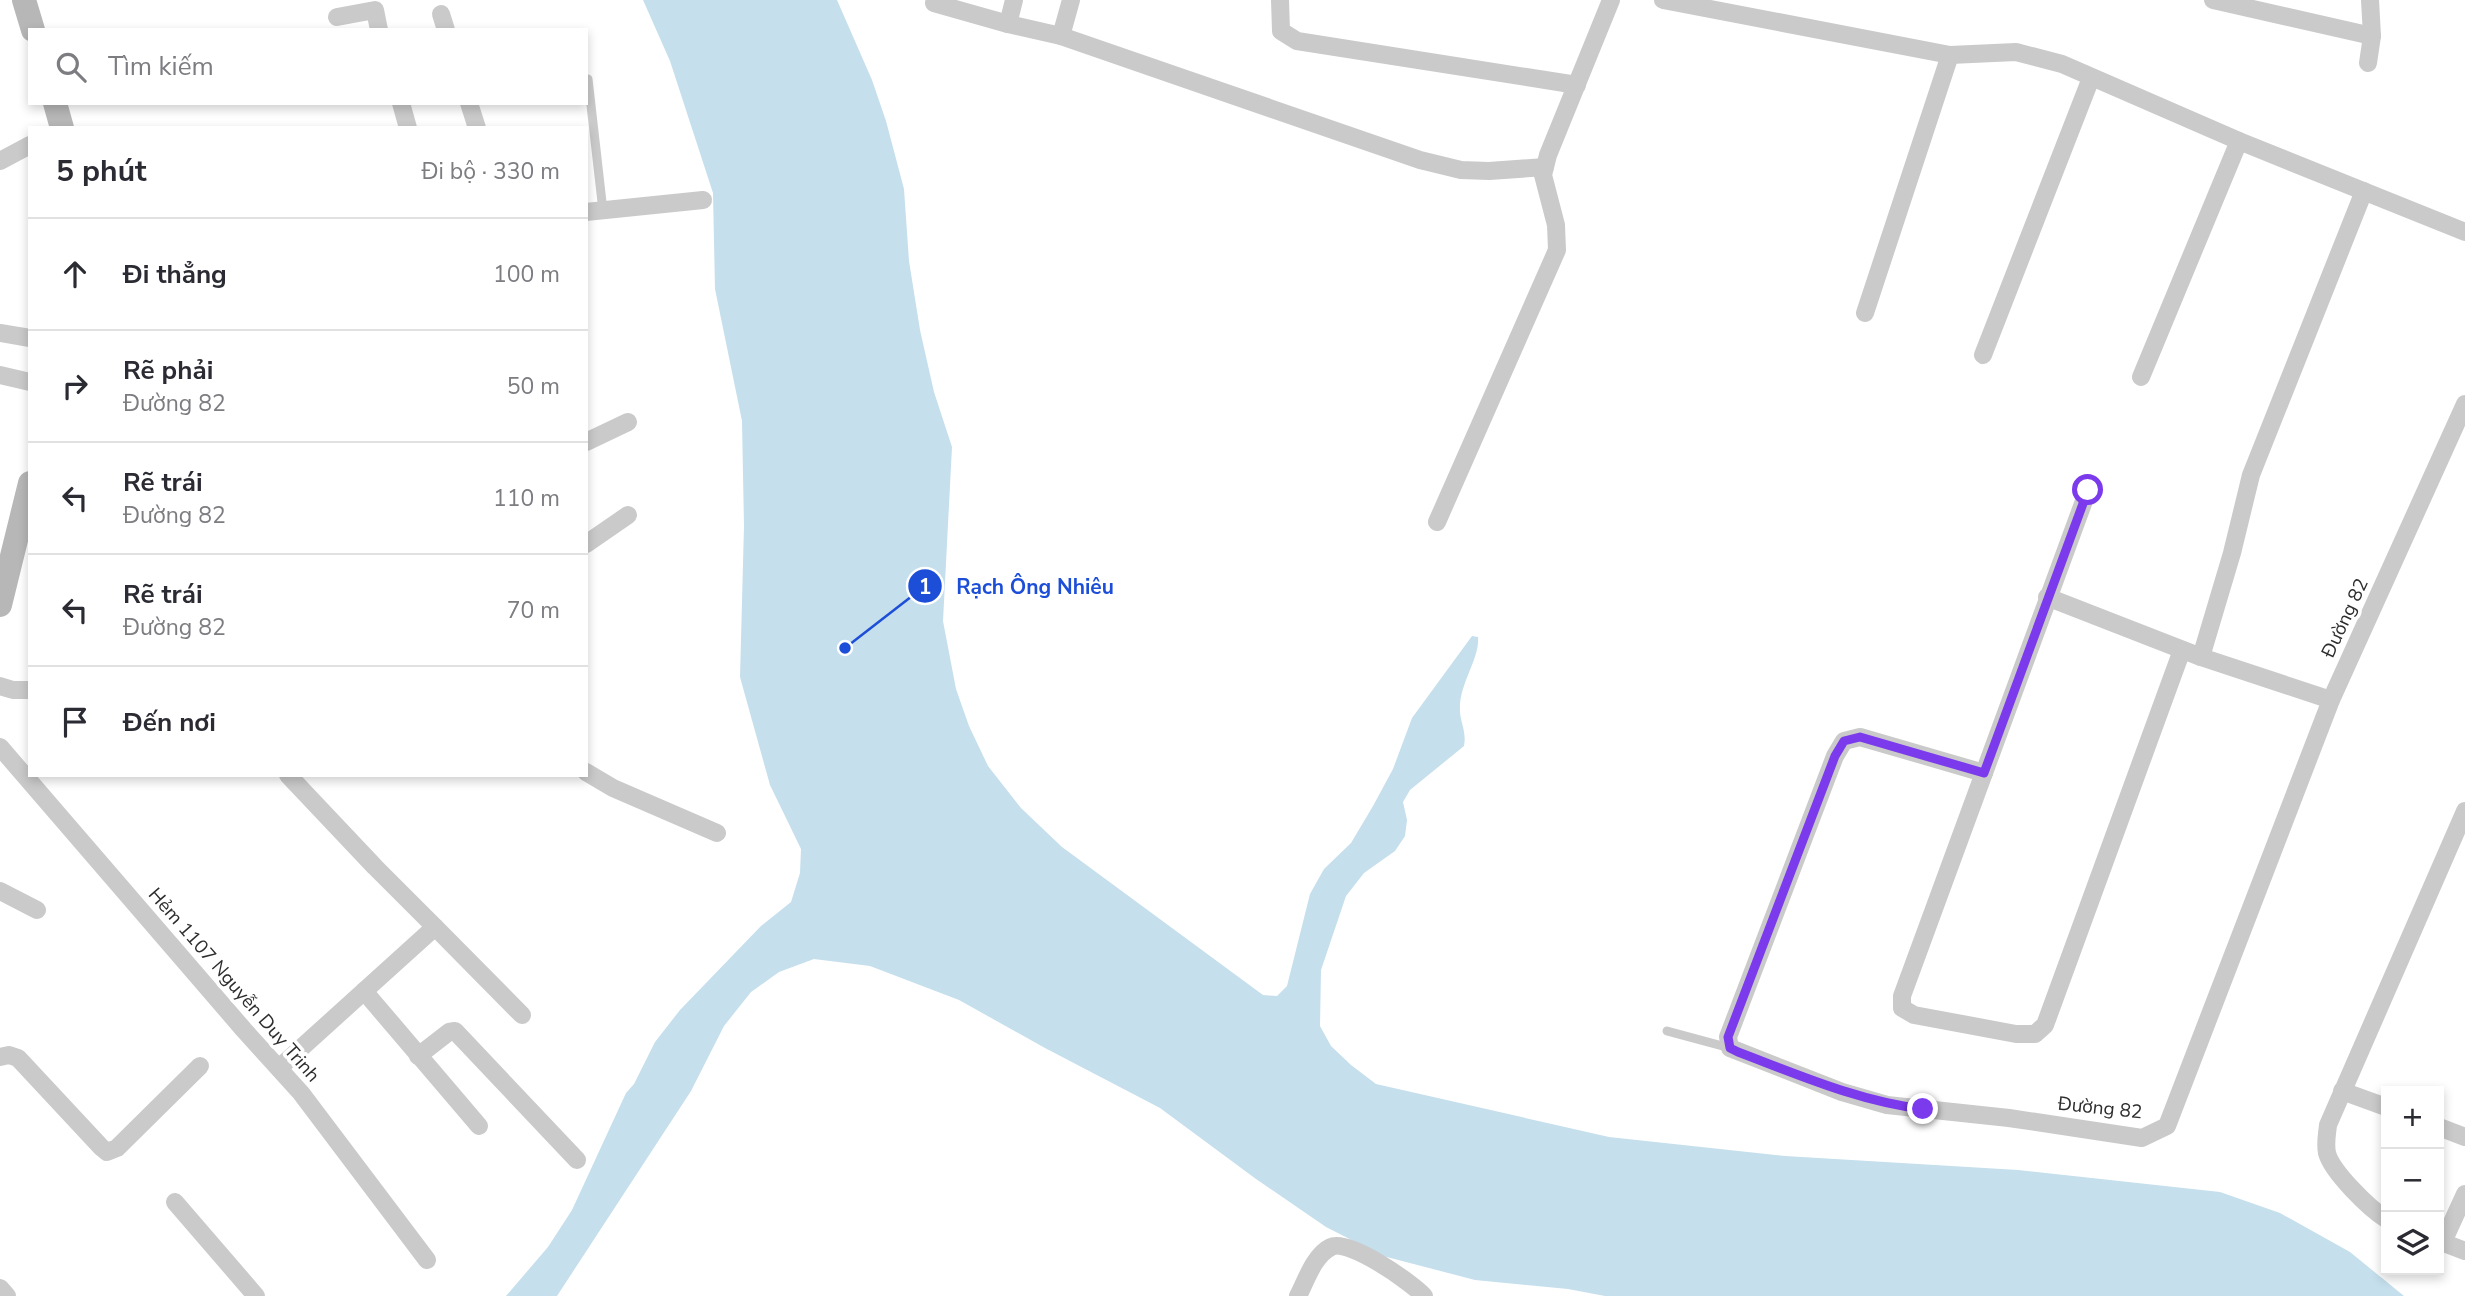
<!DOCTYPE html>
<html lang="vi">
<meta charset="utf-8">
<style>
:root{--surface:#fff;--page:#f7f7f7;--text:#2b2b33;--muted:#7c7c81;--line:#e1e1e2}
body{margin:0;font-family:"Nunito Sans",sans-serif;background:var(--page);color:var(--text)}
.controls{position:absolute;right:21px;bottom:21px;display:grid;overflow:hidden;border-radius:0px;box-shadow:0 4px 10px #0003}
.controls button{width:63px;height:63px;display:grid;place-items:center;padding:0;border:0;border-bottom:2px solid var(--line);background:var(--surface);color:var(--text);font:35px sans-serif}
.stop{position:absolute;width:21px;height:21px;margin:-16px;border:5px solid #7c3aed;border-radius:50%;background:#fff}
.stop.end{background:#7c3aed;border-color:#fff;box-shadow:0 2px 7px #0008}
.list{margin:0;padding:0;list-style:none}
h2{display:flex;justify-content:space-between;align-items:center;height:91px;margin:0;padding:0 28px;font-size:30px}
h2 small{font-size:23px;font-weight:400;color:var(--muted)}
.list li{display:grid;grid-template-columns:46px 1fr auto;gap:21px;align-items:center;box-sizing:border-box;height:112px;padding:0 28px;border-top:2px solid var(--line)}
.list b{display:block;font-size:26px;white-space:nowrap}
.list p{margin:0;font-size:23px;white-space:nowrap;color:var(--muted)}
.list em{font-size:23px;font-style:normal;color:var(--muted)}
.icon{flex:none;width:38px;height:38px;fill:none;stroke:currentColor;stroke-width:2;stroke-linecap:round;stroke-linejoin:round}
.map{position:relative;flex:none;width:2465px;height:1296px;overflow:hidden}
.search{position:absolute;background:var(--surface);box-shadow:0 4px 10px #0003;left:28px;top:28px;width:560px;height:77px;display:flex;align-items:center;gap:18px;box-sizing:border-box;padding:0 24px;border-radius:0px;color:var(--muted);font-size:26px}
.panel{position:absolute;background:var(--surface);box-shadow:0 4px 10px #0003;left:28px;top:126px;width:560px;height:651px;border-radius:0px}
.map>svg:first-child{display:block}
</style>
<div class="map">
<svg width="2465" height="1296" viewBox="0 0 2465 1296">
<rect width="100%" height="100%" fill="#fff"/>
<path fill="#c5dfed" d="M643,0h194l35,80 14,41 18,68 5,72 11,69 14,62 18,55 -9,174 13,68 13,37 19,40 33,42 41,39 201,148 14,1 10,-10 23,-92 14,-25 27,-26 22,-37 20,-37 19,-51 60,-82 6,1c2,21 -18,46 -18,70 -1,14 7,23 4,39l-54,44 -7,12 4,18 -2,16 -10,15 -31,22 -18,23 -25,74 -1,56 11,20 20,19 25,19 233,53 176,19 233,14 202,22 60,21 70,39 54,44h-799l-37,-7 -93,-9 -92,-24 -57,-29 -70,-48 -96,-71 -115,-60 -86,-48 -89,-34 -56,-7 -35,13 -28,20 -27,34 -33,65 -134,205h-51l42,-49 24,-37 54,-117 8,-9 21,-42 25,-32 81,-84 30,-24 9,-29 1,-24 -31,-64 -30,-108 4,-151 -2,-105 -27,-132 -2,-96 -43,-132z"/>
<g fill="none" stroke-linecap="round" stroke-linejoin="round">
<g stroke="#cacaca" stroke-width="9">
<polyline points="588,79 603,211"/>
<polyline points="1667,1031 1730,1048"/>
</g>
<g stroke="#cacaca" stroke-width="18">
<polyline points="1280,0 1281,31 1297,41 1577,85"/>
<polyline points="1663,0 1950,55 2016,52 2062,64 2239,141 2465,232"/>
<polyline points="2213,0 2372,36"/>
<polyline points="934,3 1008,24 1061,36 1420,160 1461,170 1489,171 1545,167"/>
<polyline points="441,14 446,30"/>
<polyline points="337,17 375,10 379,30"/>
<polyline points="1008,24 1014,0"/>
<polyline points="1061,36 1071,0"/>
<polyline points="2368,63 2372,36 2370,0"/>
<polyline points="401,103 408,128"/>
<polyline points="469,103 477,128"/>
<polyline points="0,161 30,145"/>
<polyline points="586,212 703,200"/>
<polyline points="1865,313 1950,55"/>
<polyline points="0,333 30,338"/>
<polyline points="1983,355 2091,78"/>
<polyline points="0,375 30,382"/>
<polyline points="2141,377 2239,141"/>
<polyline points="586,442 628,422"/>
<polyline points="2088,490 1902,996 1902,1008 1914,1015 2016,1034 2035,1034 2045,1025 2182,650"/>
<polyline points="1437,522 1557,250 1556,225 1543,175 1548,155 1611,0"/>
<polyline points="586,544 628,515"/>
<polyline points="2047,597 2201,657 2331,700"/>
<polyline points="2201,657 2232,553 2251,475 2364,191"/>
<polyline points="0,686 13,690 30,690"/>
<polyline points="0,747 244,1030 301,1093 427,1260"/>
<polyline points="586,772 613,788 717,833"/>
<polyline points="1984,773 1860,737 1844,741 1835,756 1728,1037 1730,1048 1842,1092 1887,1105 2009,1118 2142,1138 2167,1126 2331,700 2465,404"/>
<polyline points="288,775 375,867 435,927"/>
<polyline points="0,891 37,910"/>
<polyline points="364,991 479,1126"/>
<polyline points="418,1056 449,1032 455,1031 577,1160"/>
<polyline points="0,1057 9,1055 18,1058 101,1147 107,1152 117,1148 200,1066"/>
<polyline points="279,1068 435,927 522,1015"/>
<polyline points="2342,1091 2386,1107"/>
<polyline points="2439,1127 2465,1137"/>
<polyline points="175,1202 256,1296"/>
<path d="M2386,1219c-17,-11 -54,-47 -59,-66 -2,-10 0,-18 1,-28l137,-314"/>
<polyline points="2439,1241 2465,1251"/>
<polyline points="2443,1242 2465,1194"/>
<polyline points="0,1288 7,1296"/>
<path d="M1298,1296c8,-15 16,-41 33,-49 17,-9 80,35 93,49"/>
</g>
<g stroke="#b7b7b7" stroke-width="24">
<polyline points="24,0 33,30"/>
<polyline points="55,103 62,128"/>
<polyline points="0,605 30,483"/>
</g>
</g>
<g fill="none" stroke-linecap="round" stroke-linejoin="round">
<path stroke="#7c3aed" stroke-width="9" d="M1923,1109c-65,-8 -124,-34 -185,-57l-8,-4 -2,-11 107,-281 9,-15 16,-4 124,36 104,-283"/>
</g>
<g text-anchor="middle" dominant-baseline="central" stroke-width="7" stroke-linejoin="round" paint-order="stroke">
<g font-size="19" fill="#2d2d2d" stroke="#fff">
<text transform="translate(2345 618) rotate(-65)">Đường 82</text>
<text transform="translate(234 985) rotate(49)">Hẻm 1107 Nguyễn Duy Trinh</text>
<text transform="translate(2100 1108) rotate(6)">Đường 82</text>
</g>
</g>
<path fill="none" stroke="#1d4ed8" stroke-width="2.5" d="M845 648L925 586"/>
<g fill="#1d4ed8" stroke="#fff" stroke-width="2.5">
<circle cx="845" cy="648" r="7"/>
<circle cx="925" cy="586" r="18"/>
</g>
<g font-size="21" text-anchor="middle" font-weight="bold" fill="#fff">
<text x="925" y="594">1</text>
</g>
<g font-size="21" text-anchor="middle" font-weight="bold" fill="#1d4ed8" stroke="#fff" stroke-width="7" stroke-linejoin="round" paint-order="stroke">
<text x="1035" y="594">Rạch Ông Nhiêu</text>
</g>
</svg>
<div class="controls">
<button>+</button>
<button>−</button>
<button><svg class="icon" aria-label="layers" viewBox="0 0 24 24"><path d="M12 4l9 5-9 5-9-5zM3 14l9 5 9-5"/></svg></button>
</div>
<div class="stop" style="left:2088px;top:490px"></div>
<div class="stop end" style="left:1923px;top:1109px"></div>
<div class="search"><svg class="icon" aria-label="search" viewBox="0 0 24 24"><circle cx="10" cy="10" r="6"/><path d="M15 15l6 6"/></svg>Tìm kiếm</div>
<section class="panel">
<h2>5 phút<small>Đi bộ · 330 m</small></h2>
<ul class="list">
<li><svg class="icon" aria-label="ahead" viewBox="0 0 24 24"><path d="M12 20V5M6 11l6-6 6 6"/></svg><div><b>Đi thẳng</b></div><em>100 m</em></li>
<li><svg class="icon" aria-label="right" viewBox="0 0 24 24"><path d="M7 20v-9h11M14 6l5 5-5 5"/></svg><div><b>Rẽ phải</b><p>Đường 82</p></div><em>50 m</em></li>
<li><svg class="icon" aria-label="left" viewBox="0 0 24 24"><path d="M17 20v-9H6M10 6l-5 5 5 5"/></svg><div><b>Rẽ trái</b><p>Đường 82</p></div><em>110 m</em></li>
<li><svg class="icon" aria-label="left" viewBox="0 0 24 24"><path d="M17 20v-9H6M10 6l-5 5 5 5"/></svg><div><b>Rẽ trái</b><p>Đường 82</p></div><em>70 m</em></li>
<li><svg class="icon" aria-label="arrive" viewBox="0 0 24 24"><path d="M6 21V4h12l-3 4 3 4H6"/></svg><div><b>Đến nơi</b></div></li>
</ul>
</section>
</div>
